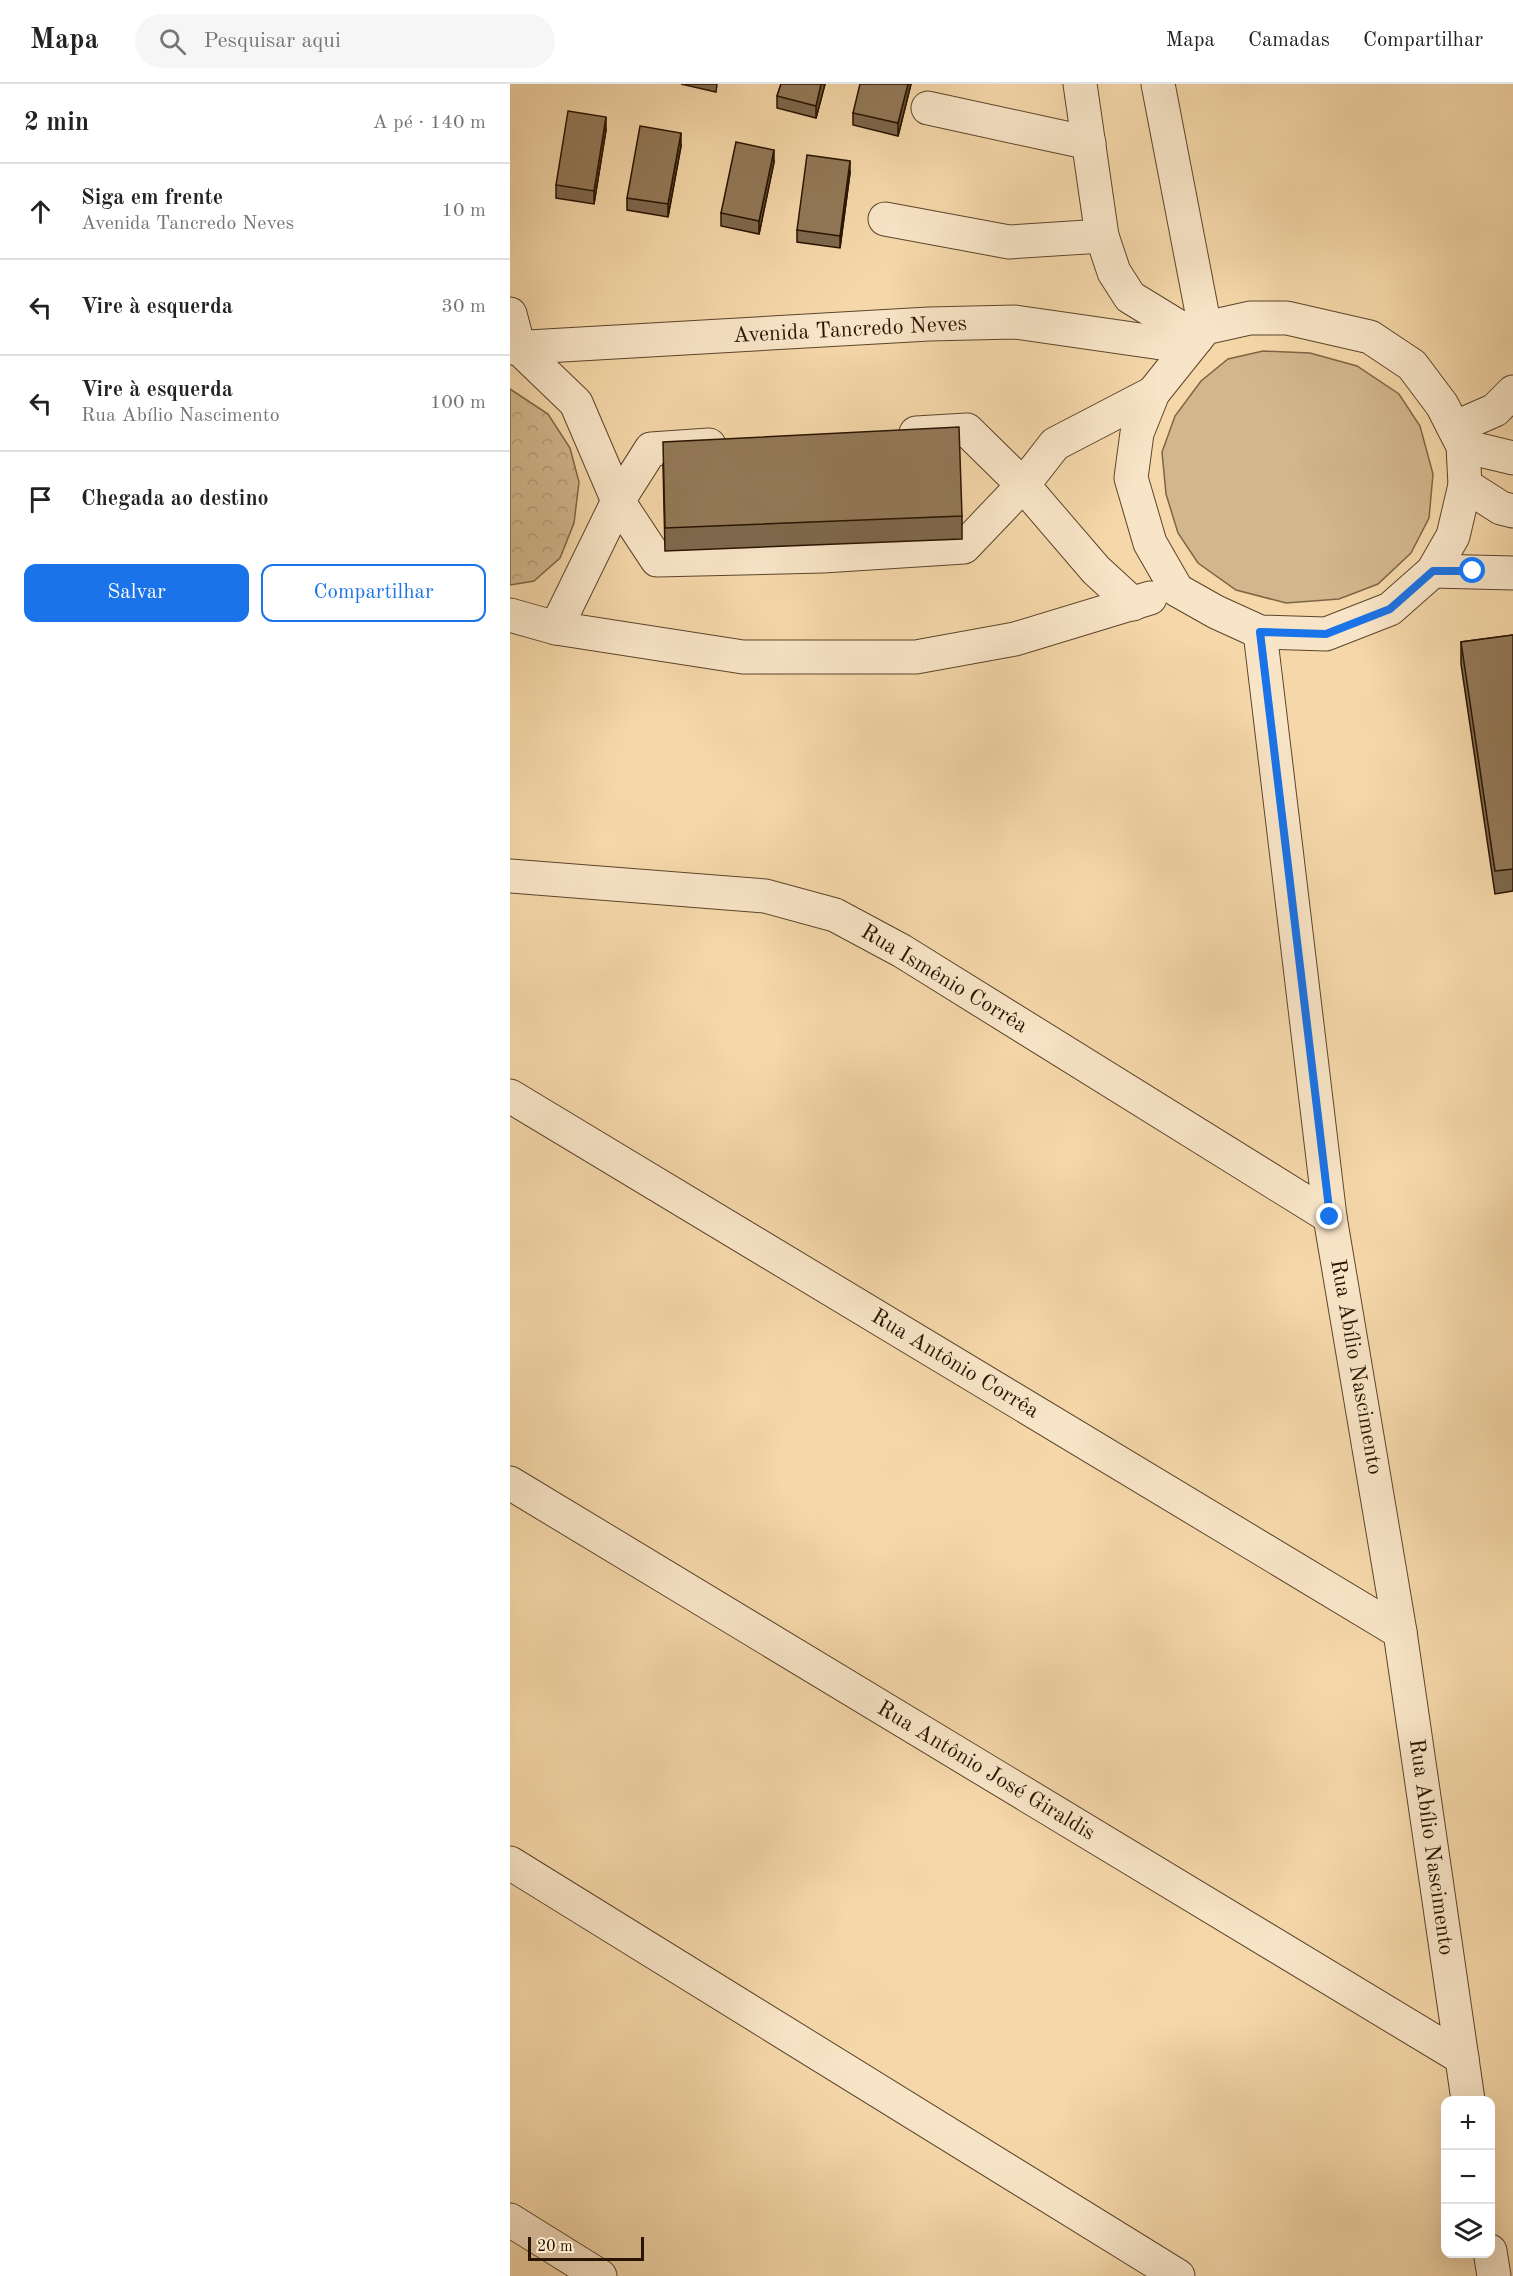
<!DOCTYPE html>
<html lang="pt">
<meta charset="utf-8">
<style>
:root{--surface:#fff;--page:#f6f6f6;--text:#222;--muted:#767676;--line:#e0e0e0;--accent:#1a73e8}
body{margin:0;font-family:"Old Standard TT",serif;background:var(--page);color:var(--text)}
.controls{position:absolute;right:18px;bottom:18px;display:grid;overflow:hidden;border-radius:12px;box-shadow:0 6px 24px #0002}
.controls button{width:54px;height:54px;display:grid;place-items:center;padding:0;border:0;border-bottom:2px solid var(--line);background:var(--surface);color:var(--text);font:30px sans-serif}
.scale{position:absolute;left:18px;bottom:15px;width:116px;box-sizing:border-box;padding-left:6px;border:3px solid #291400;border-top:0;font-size:16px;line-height:21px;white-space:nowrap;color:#291400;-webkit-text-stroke:4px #f8e5c7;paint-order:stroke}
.stop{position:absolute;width:18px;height:18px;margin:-14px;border:4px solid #1a73e8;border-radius:50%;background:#fff}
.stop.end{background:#1a73e8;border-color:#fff;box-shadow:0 2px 6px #0008}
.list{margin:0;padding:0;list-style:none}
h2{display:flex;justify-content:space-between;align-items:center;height:78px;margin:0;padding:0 24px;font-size:26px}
h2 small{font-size:20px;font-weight:400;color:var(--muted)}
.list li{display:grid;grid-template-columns:39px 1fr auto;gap:18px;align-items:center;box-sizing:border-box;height:96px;padding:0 24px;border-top:2px solid var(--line)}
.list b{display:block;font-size:22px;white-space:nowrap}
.list p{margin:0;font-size:20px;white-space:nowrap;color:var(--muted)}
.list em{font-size:20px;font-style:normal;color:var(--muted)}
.actions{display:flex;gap:12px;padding:18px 24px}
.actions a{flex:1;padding:14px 0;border:2px solid var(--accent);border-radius:12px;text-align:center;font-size:21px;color:var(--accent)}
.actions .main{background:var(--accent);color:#fff}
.icon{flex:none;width:33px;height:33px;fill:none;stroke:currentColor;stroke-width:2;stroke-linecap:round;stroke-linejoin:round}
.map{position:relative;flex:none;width:1003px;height:2192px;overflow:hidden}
header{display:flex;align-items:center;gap:36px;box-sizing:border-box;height:84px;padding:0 30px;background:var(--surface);border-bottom:2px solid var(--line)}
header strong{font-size:28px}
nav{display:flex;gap:33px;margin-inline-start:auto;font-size:21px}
.search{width:420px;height:54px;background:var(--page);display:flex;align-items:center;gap:15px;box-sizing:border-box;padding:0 21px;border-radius:33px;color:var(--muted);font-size:22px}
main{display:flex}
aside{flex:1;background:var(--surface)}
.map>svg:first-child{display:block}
</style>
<header>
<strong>Mapa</strong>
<div class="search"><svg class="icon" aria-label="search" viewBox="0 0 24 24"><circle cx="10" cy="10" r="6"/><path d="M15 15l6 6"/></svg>Pesquisar aqui</div>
<nav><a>Mapa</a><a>Camadas</a><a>Compartilhar</a></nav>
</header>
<main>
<aside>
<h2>2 min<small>A pé · 140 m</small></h2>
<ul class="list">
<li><svg class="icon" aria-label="ahead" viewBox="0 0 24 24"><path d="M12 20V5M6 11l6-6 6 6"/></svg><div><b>Siga em frente</b><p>Avenida Tancredo Neves</p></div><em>10 m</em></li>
<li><svg class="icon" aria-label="left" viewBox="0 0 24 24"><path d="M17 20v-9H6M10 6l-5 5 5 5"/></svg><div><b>Vire à esquerda</b></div><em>30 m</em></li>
<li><svg class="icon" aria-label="left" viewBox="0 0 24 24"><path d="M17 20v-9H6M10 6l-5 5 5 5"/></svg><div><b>Vire à esquerda</b><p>Rua Abílio Nascimento</p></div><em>100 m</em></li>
<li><svg class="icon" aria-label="arrive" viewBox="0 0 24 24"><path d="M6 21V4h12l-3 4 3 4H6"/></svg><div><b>Chegada ao destino</b></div></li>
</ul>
<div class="actions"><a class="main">Salvar</a><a>Compartilhar</a></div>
</aside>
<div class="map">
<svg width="1003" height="2192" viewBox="0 0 1003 2192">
<defs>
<pattern id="park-crowns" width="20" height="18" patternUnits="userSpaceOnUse" patternTransform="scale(1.5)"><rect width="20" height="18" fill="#d2b68c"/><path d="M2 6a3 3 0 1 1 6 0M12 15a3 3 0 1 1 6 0" fill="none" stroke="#b49c77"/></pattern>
</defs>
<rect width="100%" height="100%" fill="#f5d7a9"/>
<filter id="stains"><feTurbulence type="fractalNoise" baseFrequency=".00333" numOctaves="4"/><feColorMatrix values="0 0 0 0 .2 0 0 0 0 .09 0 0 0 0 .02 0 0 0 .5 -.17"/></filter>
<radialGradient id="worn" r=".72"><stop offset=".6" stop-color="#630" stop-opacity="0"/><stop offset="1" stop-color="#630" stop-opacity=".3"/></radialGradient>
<polygon fill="#d2b68c" stroke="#7e6546" stroke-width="1.5" points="753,267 800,269 847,282 889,310 910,342 923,390 919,434 901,469 868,500 829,515 776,519 726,506 688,479 668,449 656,410 652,368 665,332 691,297 718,275"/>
<polygon fill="url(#park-crowns)" stroke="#7e6546" stroke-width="1.5" points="0,305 38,330 60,364 69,398 64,439 50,474 24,497 0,501"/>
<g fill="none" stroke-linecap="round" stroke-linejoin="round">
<g stroke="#5c452a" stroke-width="35">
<g id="minor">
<polyline points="648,0 695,244"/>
<polyline points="418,24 579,59"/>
<polyline points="375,135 499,158 592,152 570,0"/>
<polyline points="592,152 604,188 620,213 687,254"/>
<polyline points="0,230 9,264"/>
<polygon points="740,234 777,234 860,253 902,281 932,321 953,362 955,401 943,452 923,487 880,525 816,550 750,548 706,528 667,506 640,459 621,394 627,349 643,309 695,244"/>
<polyline points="0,264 419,240 505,238 679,263"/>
<polyline points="9,264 66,319 108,417 147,476 313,472 454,463 513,401 545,360 643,309"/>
<polyline points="944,344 985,326 1003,308"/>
<polyline points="406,349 457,346 513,401 586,486 623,520"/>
<polyline points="953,362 1003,374"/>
<polyline points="955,401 991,424 1003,427"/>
<polyline points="923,487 1003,489"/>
<polyline points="0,531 46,544 233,573 406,573 505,555 640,514"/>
<polyline points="46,544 108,417 141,365 199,361"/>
<polyline points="750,548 820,1133 890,1548 958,2016"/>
<polyline points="0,792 255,812 325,831 392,867 820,1133"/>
<polyline points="0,1012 890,1548"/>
<polyline points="0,1399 952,1974"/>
<polyline points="0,1779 668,2192"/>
<polyline points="0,2136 90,2192"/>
<polyline points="980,2167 984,2192"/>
</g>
</g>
<use href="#minor" stroke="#f8e5c7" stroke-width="33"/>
</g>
<g fill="#7e684c" stroke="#291400" stroke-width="1.5">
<polygon points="171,0 207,0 206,8"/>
<polygon points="271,0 315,0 306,34 267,24 267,12"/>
<polygon points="401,0 388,52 343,41 343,29"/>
<polygon points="96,46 84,120 46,114 46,101"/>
<polygon points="171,62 158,133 117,126 117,114"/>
<polygon points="264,78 249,150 211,142 211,129"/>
<polygon points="340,89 330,164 287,158 287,146"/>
<polygon points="153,380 452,432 452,455 155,467"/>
<polygon points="1003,551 1003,807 985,810 951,580 951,558"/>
</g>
<g fill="#67553e" stroke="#291400" stroke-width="1.5">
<polygon points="311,0 315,0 306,34 306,22"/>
<polygon points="398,0 401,0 388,52 388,39"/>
<polygon points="96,33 96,46 84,120 84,107"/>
<polygon points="171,49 171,62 158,133 158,120"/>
<polygon points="264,66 264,78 249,150 249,137"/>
<polygon points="340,77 340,89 330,164 330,152"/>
</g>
<g fill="#937958" stroke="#291400" stroke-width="1.5">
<polygon points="271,0 311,0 306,22 267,12"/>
<polygon points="350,0 398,0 388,39 343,29"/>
<polygon points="58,27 96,33 84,107 46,101"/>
<polygon points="130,42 171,49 158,120 117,114"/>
<polygon points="226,58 264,66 249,137 211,129"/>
<polygon points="297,71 340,77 330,152 287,146"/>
<polygon points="449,343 452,432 155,444 153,358"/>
<polygon points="1003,551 1003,785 985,787 951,558"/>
</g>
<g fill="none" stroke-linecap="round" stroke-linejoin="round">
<polyline stroke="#1a73e8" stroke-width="8" points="820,1133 750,548 816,550 880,525 923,487 963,487"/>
</g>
<g text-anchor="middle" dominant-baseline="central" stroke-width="5" stroke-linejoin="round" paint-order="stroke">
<g font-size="22" fill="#291400" stroke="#f8e5c7">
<text transform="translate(340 246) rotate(-3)">Avenida Tancredo Neves</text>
<text transform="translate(434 895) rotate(31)">Rua Ismênio Corrêa</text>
<text transform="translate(445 1280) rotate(31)">Rua Antônio Corrêa</text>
<text transform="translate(846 1283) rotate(80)">Rua Abílio Nascimento</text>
<text transform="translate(476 1687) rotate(31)">Rua Antônio José Giraldis</text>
<text transform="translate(921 1763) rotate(82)">Rua Abílio Nascimento</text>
</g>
</g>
<rect width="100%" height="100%" filter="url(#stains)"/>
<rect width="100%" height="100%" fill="url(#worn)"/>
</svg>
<div class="controls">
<button>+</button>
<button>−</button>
<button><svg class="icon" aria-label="layers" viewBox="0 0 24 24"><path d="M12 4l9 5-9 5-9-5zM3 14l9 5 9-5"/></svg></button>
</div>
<div class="scale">20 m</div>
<div class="stop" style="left:963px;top:487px"></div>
<div class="stop end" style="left:820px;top:1133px"></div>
</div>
</main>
